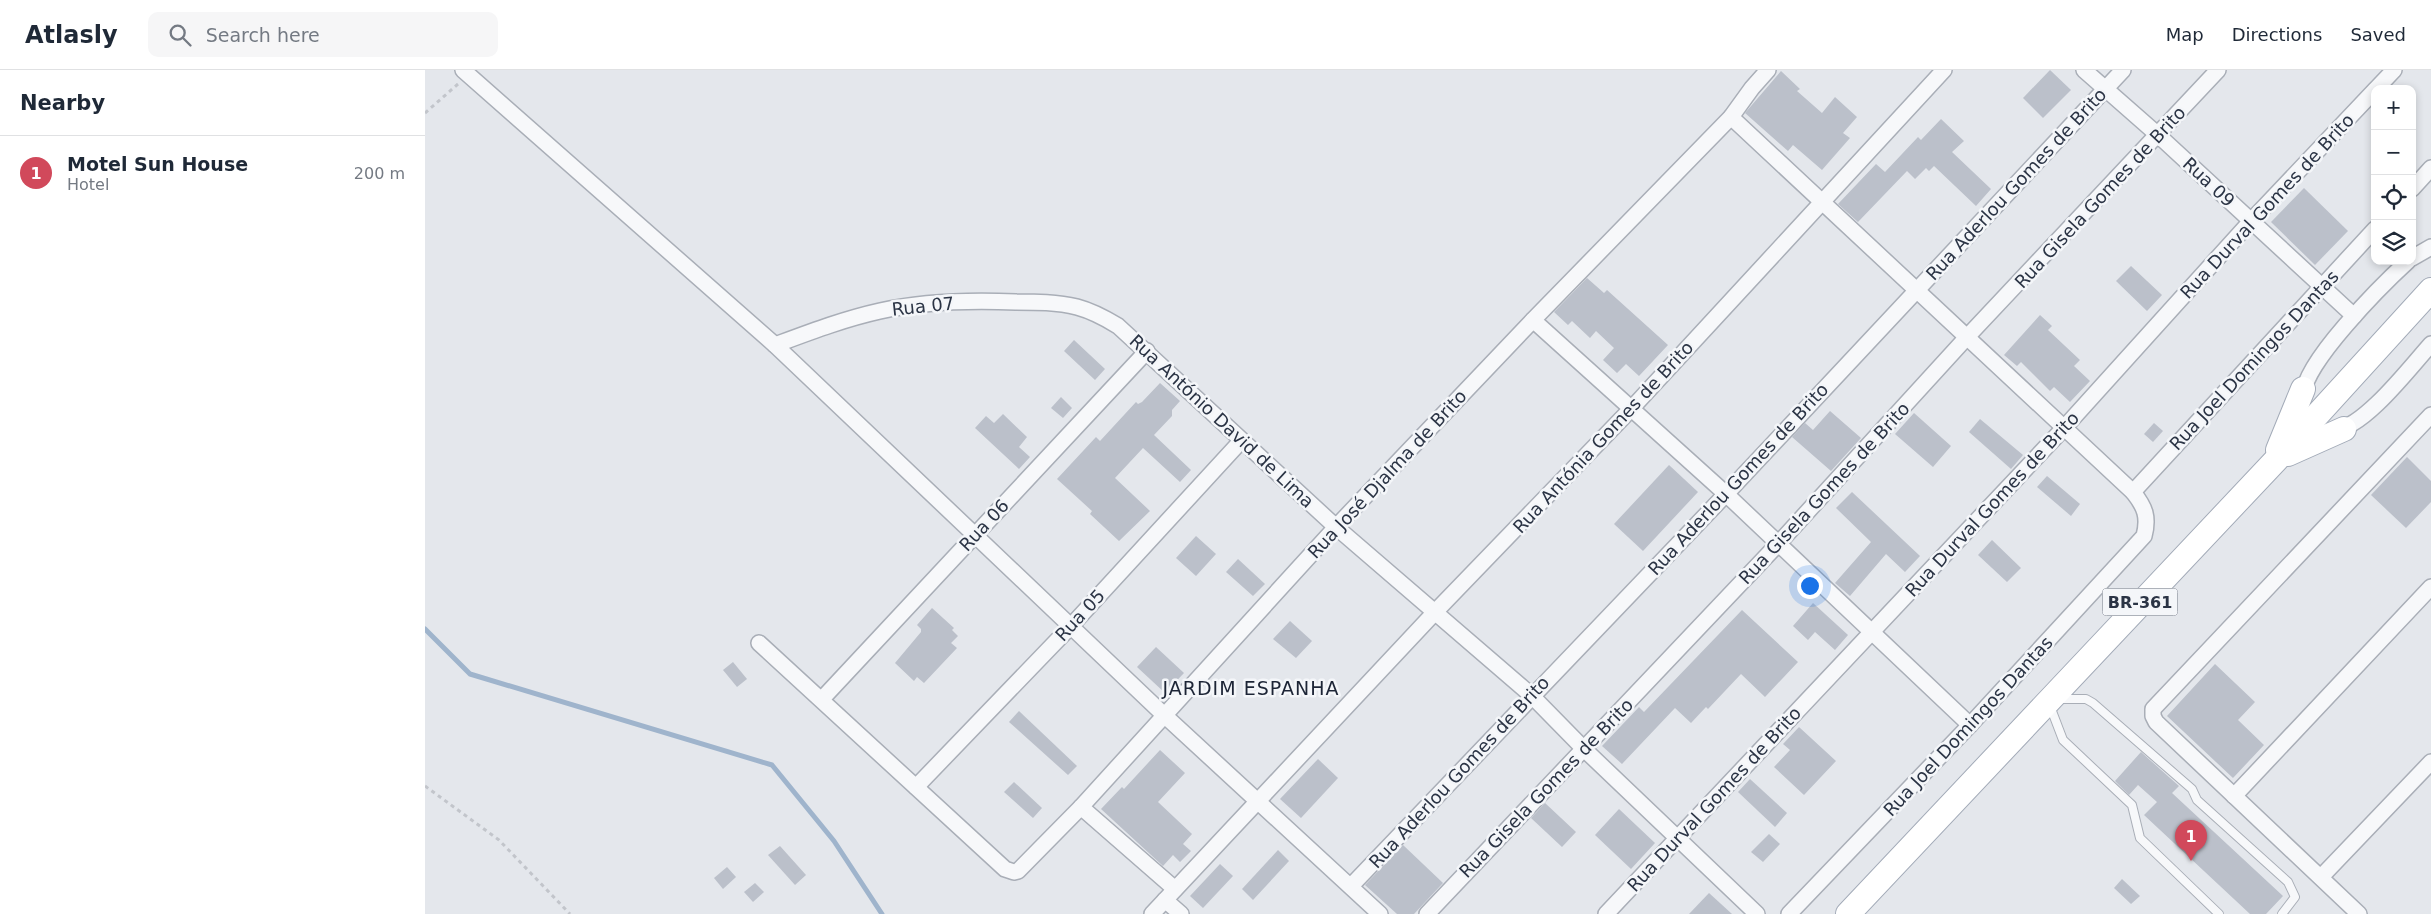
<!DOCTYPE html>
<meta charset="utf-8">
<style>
:root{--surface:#fff;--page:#f6f6f7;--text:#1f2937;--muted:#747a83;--line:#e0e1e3;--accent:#d1495b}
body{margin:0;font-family:"DejaVu Sans",sans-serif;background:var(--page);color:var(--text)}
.controls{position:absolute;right:15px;top:15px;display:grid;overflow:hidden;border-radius:10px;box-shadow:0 2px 8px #0003}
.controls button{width:45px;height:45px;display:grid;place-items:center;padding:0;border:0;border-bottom:1px solid var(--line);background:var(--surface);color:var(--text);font:25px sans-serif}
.you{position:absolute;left:1384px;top:515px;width:18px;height:18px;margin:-12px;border:4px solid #fff;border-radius:50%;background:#1a73e8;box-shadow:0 0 0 8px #1a73e833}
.badge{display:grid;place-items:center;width:32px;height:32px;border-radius:50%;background:var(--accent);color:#fff;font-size:16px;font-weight:700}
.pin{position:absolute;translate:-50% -41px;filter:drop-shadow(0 1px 2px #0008)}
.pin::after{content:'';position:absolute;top:26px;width:18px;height:15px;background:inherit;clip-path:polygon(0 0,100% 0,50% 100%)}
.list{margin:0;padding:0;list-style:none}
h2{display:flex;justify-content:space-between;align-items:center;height:65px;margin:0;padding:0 20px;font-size:21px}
h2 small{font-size:16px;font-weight:400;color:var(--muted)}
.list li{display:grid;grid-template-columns:32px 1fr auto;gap:15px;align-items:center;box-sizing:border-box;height:75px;padding:0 20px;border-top:1px solid var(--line)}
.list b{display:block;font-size:19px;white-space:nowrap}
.list p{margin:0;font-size:16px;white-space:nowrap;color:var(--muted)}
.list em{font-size:16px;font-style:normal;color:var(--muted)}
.icon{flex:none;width:28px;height:28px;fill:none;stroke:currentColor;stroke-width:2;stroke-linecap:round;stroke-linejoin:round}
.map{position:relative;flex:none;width:2006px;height:844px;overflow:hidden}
header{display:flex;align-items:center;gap:30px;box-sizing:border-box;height:70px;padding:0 25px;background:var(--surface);border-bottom:1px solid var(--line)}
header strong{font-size:24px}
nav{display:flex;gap:28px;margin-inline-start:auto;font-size:18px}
.search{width:350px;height:45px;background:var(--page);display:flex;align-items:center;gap:12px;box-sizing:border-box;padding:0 18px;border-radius:10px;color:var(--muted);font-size:19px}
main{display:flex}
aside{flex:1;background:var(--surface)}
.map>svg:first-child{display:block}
</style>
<header>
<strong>Atlasly</strong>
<div class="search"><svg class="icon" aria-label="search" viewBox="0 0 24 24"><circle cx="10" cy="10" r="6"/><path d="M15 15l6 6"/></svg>Search here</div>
<nav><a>Map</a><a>Directions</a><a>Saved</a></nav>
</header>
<main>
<aside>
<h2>Nearby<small></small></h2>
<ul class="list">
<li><span class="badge">1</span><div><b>Motel Sun House</b><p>Hotel</p></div><em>200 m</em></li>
</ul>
</aside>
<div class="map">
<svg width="2006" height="844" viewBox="0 0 2006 844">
<rect width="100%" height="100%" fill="#e4e7ec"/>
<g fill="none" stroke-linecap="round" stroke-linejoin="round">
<polyline stroke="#9fb4cc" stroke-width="5" points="0,559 45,604 347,695 409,771 457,844"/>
</g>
<g fill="#bbc0ca">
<polygon points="1625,0 1646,20 1618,48 1598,28"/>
<polygon points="1356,1 1375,19 1372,21 1397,43 1410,27 1432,47 1418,63 1425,68 1397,100 1368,75 1363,81 1320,43"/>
<polygon points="1516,49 1539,71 1527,82 1566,119 1551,136 1509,96 1504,101 1501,98 1490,109 1482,101 1433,152 1413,134 1451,94 1460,102 1493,67 1496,70"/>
<polygon points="1879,118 1923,161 1890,195 1846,152"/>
<polygon points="1706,196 1737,225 1722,241 1691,211"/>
<polygon points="1162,208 1179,223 1182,220 1243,275 1214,306 1201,294 1192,303 1178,290 1189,278 1171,261 1165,268 1147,251 1143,255 1129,242"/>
<polygon points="1615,245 1627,256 1623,260 1655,290 1649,296 1665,311 1645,332 1629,317 1625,321 1596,292 1592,296 1579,285"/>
<polygon points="649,270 680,299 670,310 639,281"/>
<polygon points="735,313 755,331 747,340 747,346 729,365 766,400 755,412 718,378 690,408 725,441 694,471 665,444 667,441 632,409 671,367 675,371 711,332 713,334 717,332"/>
<polygon points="636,327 647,338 638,348 626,338"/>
<polygon points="1405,341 1436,368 1406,401 1367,367 1380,353 1388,360"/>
<polygon points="1489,343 1526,376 1508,397 1470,364"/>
<polygon points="578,344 602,367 594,377 605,387 594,399 550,358 561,346 569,353"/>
<polygon points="1555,349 1598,385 1586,399 1544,362"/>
<polygon points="1729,353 1738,361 1728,372 1719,364"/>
<polygon points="1982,387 2006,411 2006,432 1981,458 1946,425"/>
<polygon points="1244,395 1273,422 1218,481 1189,454"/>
<polygon points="1622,406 1655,434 1646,446 1612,417"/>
<polygon points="1427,422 1495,486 1480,502 1461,484 1425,526 1410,513 1446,472 1411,438"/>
<polygon points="771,466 791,484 771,506 751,488"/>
<polygon points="1567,470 1596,498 1582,512 1553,485"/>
<polygon points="813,489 840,514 828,526 801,502"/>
<polygon points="1388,533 1423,565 1410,580 1390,562 1383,570 1368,556"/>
<polygon points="507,538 529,558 527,560 533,566 526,573 532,578 499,613 492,607 489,611 470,593 496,562 496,559 492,555"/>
<polygon points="1317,540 1373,592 1340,627 1316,604 1283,639 1281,637 1266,653 1250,638 1197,694 1177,676 1214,637 1219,642"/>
<polygon points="865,551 887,571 871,588 848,569"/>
<polygon points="731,577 759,603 740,623 712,597"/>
<polygon points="308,592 322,609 312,617 298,600"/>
<polygon points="1790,594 1830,632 1813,650 1839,675 1808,708 1742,646"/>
<polygon points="594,641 652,696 643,705 584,652"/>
<polygon points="1374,657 1411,691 1379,725 1349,697 1365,680 1358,674"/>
<polygon points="735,680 760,703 733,732 767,764 758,774 766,781 755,792 748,785 738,796 676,739 697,717 699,719"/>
<polygon points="1716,682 1754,716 1747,723 1858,826 1841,844 1825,844 1719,745 1732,732 1713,715 1704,725 1690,711"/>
<polygon points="893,689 913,708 876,748 855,729"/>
<polygon points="1325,709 1362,743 1350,757 1313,722"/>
<polygon points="589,712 617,738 608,748 579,722"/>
<polygon points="1120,733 1151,762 1137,777 1106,748"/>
<polygon points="1194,739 1230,773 1206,799 1170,765"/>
<polygon points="1344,764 1355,774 1338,792 1326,782"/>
<polygon points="978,775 1018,813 989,844 972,844 940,815"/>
<polygon points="355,776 381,805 370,815 343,785"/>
<polygon points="853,780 864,791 828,830 817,819"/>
<polygon points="795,794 808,806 778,838 765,826"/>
<polygon points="302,797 311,807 298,819 289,808"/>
<polygon points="1697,809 1715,826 1706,834 1689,818"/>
<polygon points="330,813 339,822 328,832 319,822"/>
<polygon points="1284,823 1307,844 1264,844"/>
</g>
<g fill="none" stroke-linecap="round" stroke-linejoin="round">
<g stroke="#a9aeb7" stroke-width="10">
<g id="lane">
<polyline points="1633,629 1661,629 1668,633 1767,719 1772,730 1863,812 1870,827 1857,844"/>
<polyline points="1625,636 1638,670 1707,735 1715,768 1794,844"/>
</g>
</g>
<g stroke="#a9aeb7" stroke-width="18">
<g id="street">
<polyline points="38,0 350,275 738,644 955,844"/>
<polyline points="1659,0 1733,65 1929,246"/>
<polyline points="1951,19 1969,0"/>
<path d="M1306,47l402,375c12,15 16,25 11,44l-174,189 -181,189"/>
<polyline points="1987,119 2006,98"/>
<polyline points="1987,188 2006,177"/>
<polyline points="1108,250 1301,424 1545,655"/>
<path d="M350,275c35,-13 69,-26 105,-34 44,-10 91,-11 136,-9 20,0 41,0 61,5 15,4 28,11 41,19l218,201 195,168 53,54 173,165"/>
<path d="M1879,326c-5,-29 81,-114 104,-135"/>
<path d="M1911,359c27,0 76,-64 95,-85"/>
<polyline points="1708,422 1950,159"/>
<polyline points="334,573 580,799 589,802 593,801 656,737 911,457 1108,250 1306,47 1327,18 1343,0"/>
<polyline points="397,629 722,281"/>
<polyline points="491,717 646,556 816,371"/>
<polyline points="1809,726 2006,517"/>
<polyline points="656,737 750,819"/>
<polyline points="1896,807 2006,692"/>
<polyline points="926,816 1301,424 1698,0"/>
<polyline points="740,830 756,844"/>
<polyline points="727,844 1011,541 1207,338 1519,0"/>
<polyline points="1002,844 1353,474 1542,267 1793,0"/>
<polyline points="1181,844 1639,358 1826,151 1950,20"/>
<polyline points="1934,844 1731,652 1728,646 1728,639 2006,345"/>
</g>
</g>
<g stroke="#a3abb8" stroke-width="26">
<g id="primary">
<polyline points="1853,380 1878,319"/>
<polyline points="1863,384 1919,359"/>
<polyline points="1423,844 1852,389 2006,220"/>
</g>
</g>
<g stroke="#c2c5cb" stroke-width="3" stroke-dasharray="4 4" stroke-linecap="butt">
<polyline points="0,43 33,14"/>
<polyline points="0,716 74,770 145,844"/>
</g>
<use href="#lane" stroke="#f7f8fa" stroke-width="8"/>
<use href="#street" stroke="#f7f8fa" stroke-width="15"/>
<use href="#primary" stroke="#fff" stroke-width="24"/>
</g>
<g text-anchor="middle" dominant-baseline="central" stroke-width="5" stroke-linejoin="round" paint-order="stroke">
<rect fill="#f4f6f9" stroke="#676e7b" stroke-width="1" x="1677.5" y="518.5" width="75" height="27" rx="4"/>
<g font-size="16" font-weight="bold" fill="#2b3445">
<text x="1715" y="532">BR-361</text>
</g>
<g font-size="18" fill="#2b3445" stroke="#f4f6f9">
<text transform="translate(1784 112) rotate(43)">Rua 09</text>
<text transform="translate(1591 114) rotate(-47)">Rua Aderlou Gomes de Brito</text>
<text transform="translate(1675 127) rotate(-47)">Rua Gisela Gomes de Brito</text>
<text transform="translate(1842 136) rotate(-47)">Rua Durval Gomes de Brito</text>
<text transform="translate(498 236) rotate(-6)">Rua 07</text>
<text transform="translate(1829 290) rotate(-47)">Rua Joel Domingos Dantas</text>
<text transform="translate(797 351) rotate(43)">Rua António David de Lima</text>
<text transform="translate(1178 367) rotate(-47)">Rua Antónia Gomes de Brito</text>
<text transform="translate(962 404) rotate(-47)">Rua José Djalma de Brito</text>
<text transform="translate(1313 409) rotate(-47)">Rua Aderlou Gomes de Brito</text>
<text transform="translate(1399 423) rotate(-47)">Rua Gisela Gomes de Brito</text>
<text transform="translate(1567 434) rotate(-47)">Rua Durval Gomes de Brito</text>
<text transform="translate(559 455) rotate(-47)">Rua 06</text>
<text transform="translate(655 545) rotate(-47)">Rua 05</text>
<text transform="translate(1543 656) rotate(-47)">Rua Joel Domingos Dantas</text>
<text transform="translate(1034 702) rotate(-47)">Rua Aderlou Gomes de Brito</text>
<text transform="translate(1121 718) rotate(-46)">Rua Gisela Gomes de Brito</text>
<text transform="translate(1289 729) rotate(-47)">Rua Durval Gomes de Brito</text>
</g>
<g font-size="19" letter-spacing="1" fill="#1d2536" stroke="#f4f6f9">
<text x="826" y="618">JARDIM ESPANHA</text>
</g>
</g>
</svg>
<div class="controls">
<button>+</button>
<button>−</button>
<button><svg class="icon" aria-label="locate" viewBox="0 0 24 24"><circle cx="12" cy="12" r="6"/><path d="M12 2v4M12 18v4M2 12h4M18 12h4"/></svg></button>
<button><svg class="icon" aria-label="layers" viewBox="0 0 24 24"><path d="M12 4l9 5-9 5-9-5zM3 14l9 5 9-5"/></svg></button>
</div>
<div class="you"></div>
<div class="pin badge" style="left:1766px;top:791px">1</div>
</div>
</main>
